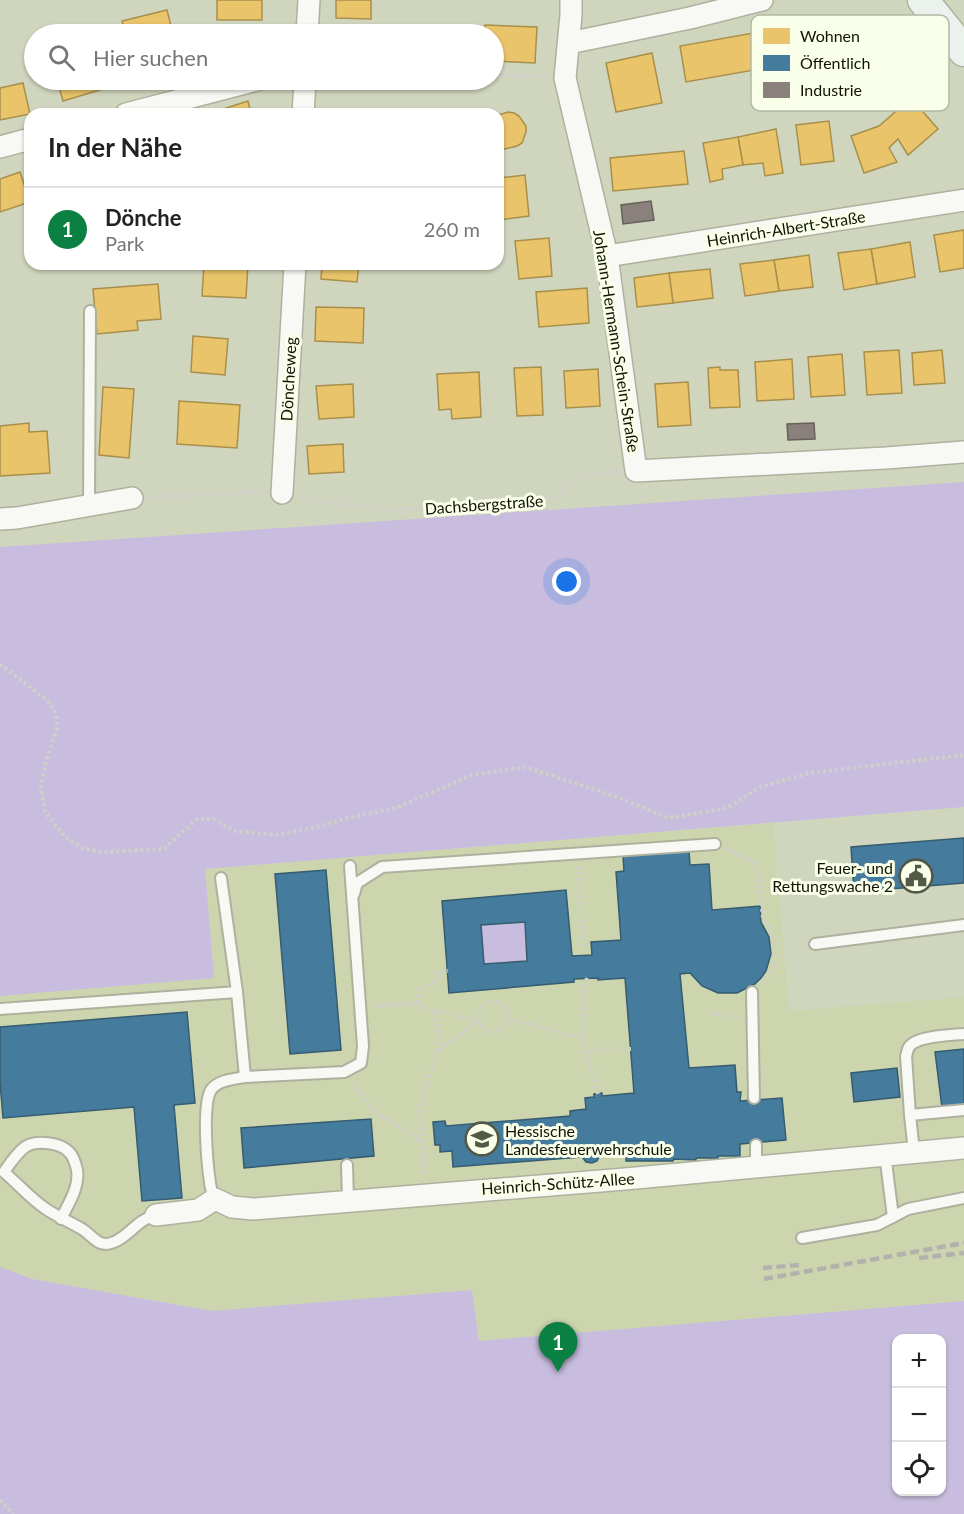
<!DOCTYPE html>
<html lang="de">
<meta charset="utf-8">
<style>
:root{--surface:#fff;--page:#f6f6f6;--text:#222;--muted:#767676;--line:#e0e0e0;--accent:#0b8043}
body{margin:0;font-family:Lato,sans-serif;background:var(--page);color:var(--text)}
.controls{position:absolute;right:18px;bottom:18px;display:grid;overflow:hidden;border-radius:12px;box-shadow:0 2px 4px #0004}
.controls button{width:54px;height:54px;display:grid;place-items:center;padding:0;border:0;border-bottom:2px solid var(--line);background:var(--surface);color:var(--text);font:30px sans-serif}
.you{position:absolute;left:567px;top:582px;width:21px;height:21px;margin:-15px;border:4px solid #fff;border-radius:50%;background:#1a73e8;box-shadow:0 0 0 9px #1a73e833}
.badge{display:grid;place-items:center;width:39px;height:39px;border-radius:50%;background:var(--accent);color:#fff;font-size:20px;font-weight:700}
.pin{position:absolute;translate:-50% -50px;filter:drop-shadow(0 2px 3px #0008)}
.pin::after{content:'';position:absolute;top:32px;width:21px;height:18px;background:inherit;clip-path:polygon(0 0,100% 0,50% 100%)}
.list{margin:0;padding:0;list-style:none}
h2{display:flex;justify-content:space-between;align-items:center;height:78px;margin:0;padding:0 24px;font-size:26px}
h2 small{font-size:20px;font-weight:400;color:var(--muted)}
.list li{display:grid;grid-template-columns:39px 1fr auto;gap:18px;align-items:center;box-sizing:border-box;height:84px;padding:0 24px;border-top:2px solid var(--line)}
.list b{display:block;font-size:22px;white-space:nowrap}
.list p{margin:0;font-size:20px;white-space:nowrap;color:var(--muted)}
.list em{font-size:20px;font-style:normal;color:var(--muted)}
.icon{flex:none;width:33px;height:33px;fill:none;stroke:currentColor;stroke-width:2;stroke-linecap:round;stroke-linejoin:round}
.map{position:relative;flex:none;width:964px;height:1514px;overflow:hidden}
.search{position:absolute;background:var(--surface);box-shadow:0 2px 4px #0004;left:24px;top:24px;width:480px;height:66px;display:flex;align-items:center;gap:15px;box-sizing:border-box;padding:0 21px;border-radius:33px;color:var(--muted);font-size:22px}
.panel{position:absolute;background:var(--surface);box-shadow:0 2px 4px #0004;left:24px;top:108px;width:480px;height:162px;border-radius:18px}
.map>svg:first-child{display:block}
</style>
<div class="map">
<svg width="964" height="1514" viewBox="0 0 964 1514">
<rect width="100%" height="100%" fill="#d0d6be"/>
<polygon fill="#cdd5ae" points="773,823 789,1011 964,997 964,1301 478,1341 471,1290 212,1311 32,1279 0,1267 0,996 213,978 205,869"/>
<g fill="#c8bdde" fill-rule="evenodd">
<polygon points="964,482 964,807 205,869 214,978 0,996 0,547"/>
<polygon points="525,922 527,961 484,964 481,925"/>
<path d="M0,1267l32,12 180,32 260,-21 7,51 485,-40v213h-964zM896,1338h46v154h-46z"/>
</g>
<g fill="#e9c46a" stroke="#a88f4c" stroke-width="1.5">
<rect x="217" y="0" width="45" height="20"/>
<polygon points="336,0 371,0 371,19 336,18"/>
<polygon points="167,10 173,34 125,34 122,21"/>
<polygon points="485,25 537,27 535,63 494,61 494,34 485,34"/>
<polygon points="753,33 760,69 686,82 680,46"/>
<polygon points="652,53 662,103 616,112 606,63"/>
<polygon points="57,80 100,80 103,89 63,101"/>
<polygon points="23,83 30,114 0,120 0,88"/>
<polygon points="911,98 938,129 908,155 898,139 889,148 897,162 864,173 851,136 879,126"/>
<polygon points="248,101 251,114 221,114 220,110"/>
<polygon points="508,112 514,113 519,116 526,126 526,132 522,143 517,146 505,149 498,146 498,115"/>
<polygon points="829,121 834,161 801,165 796,125"/>
<polygon points="776,129 783,173 765,176 763,163 743,165 738,137"/>
<polygon points="738,137 743,165 722,169 723,179 710,182 703,143"/>
<polygon points="684,151 688,184 613,191 610,158"/>
<polygon points="20,172 30,202 0,212 0,179"/>
<polygon points="525,175 529,216 498,220 498,178"/>
<polygon points="964,230 964,268 940,272 934,235"/>
<polygon points="549,238 552,276 519,279 515,241"/>
<polygon points="910,242 915,277 877,284 871,249"/>
<polygon points="871,249 877,284 844,290 838,253"/>
<polygon points="809,255 813,287 779,291 774,260"/>
<polygon points="774,260 779,291 745,296 740,264"/>
<polygon points="204,264 248,264 246,298 202,296"/>
<polygon points="322,264 359,264 357,282 321,279"/>
<polygon points="710,269 713,298 673,303 669,273"/>
<polygon points="669,273 673,303 637,307 634,278"/>
<polygon points="158,284 161,319 137,321 138,330 97,334 93,289"/>
<polygon points="587,288 589,323 539,327 536,292"/>
<polygon points="316,307 364,308 363,343 315,341"/>
<polygon points="193,336 228,339 225,375 191,372"/>
<polygon points="899,350 902,393 867,395 864,352"/>
<polygon points="942,350 945,383 914,385 912,353"/>
<polygon points="842,354 845,395 811,397 808,357"/>
<polygon points="792,359 794,399 757,401 755,362"/>
<polygon points="541,367 543,415 517,416 514,368"/>
<polygon points="720,367 720,370 738,370 740,407 710,408 708,368"/>
<polygon points="598,369 600,406 566,408 564,371"/>
<polygon points="479,372 481,417 452,419 451,409 439,410 437,374"/>
<polygon points="688,382 691,425 658,427 655,384"/>
<polygon points="353,384 354,417 319,419 316,386"/>
<polygon points="103,387 134,389 129,458 99,455"/>
<polygon points="179,401 240,405 237,448 177,444"/>
<polygon points="29,423 29,432 47,431 50,473 0,476 0,426"/>
<polygon points="343,444 344,472 309,474 307,446"/>
</g>
<g fill="#457b9d" stroke="#355c6f" stroke-width="1.5" fill-rule="evenodd">
<polygon points="964,838 964,883 854,892 851,847"/>
<path d="M689,851l1,14 19,-1 3,46 48,-4 1,16 8,15 2,17 -5,17 -5,7 -6,6 -18,9h-19l-16,-7 -12,-13 -10,1 9,94 46,-3 2,27h4l-1,9 42,-3 4,42 -46,4v12h-22v2h-22v2l-22,-1 -1,2h-47v-8l-26,2 -3,6 -5,2 -6,-1 -4,-5 -129,10 -1,-16 -12,1v-7h-5l-2,-23 12,-1 1,5 124,-10v-5l16,-2 -1,-11 9,-1v-3l8,-1v3l32,-3 -9,-115 -27,2v-2l-24,1v3l-125,11 -7,-92 124,-11 6,66 20,-1 -1,-13 30,-2 -5,-68 8,-1 -1,-15zM525,922l2,39 -43,3 -3,-39z"/>
<polygon points="326,870 341,1050 290,1054 275,874"/>
<polygon points="187,1012 195,1103 174,1105 182,1198 142,1201 134,1107 3,1118 0,1082 0,1027"/>
<polygon points="964,1049 964,1105 942,1108 935,1052"/>
<polygon points="897,1068 900,1097 854,1102 851,1073"/>
<polygon points="371,1119 374,1156 244,1168 241,1128"/>
</g>
<g fill="#8a817c" stroke="#666058" stroke-width="1.5">
<polygon points="651,201 654,220 623,224 621,205"/>
<polygon points="814,423 815,439 788,440 787,424"/>
</g>
<g fill="none" stroke-linecap="round" stroke-linejoin="round">
<g stroke="#adb19e" stroke-width="14">
<g id="service">
<polyline points="89,505 90,311"/>
<polyline points="221,878 237,992 245,1077 344,1072 361,1063 363,1046 350,866"/>
<polyline points="354,894 357,883 382,867 715,844"/>
<polyline points="815,944 964,925"/>
<polyline points="752,992 754,1098"/>
<polyline points="0,1009 237,992"/>
<polyline points="910,1115 964,1110"/>
<polyline points="756,1145 756,1166"/>
<path d="M914,1152l-4,-37 -4,-59c1,-2 1,-6 3,-9 7,-11 42,-12 55,-13"/>
<polyline points="885,1154 893,1217"/>
<polyline points="347,1165 348,1200"/>
<path d="M215,1199c-2,-5 -5,-11 -5,-17 -3,-19 -8,-78 1,-92 7,-10 23,-11 34,-13"/>
<path d="M61,1219c7,-15 19,-32 16,-49 -1,-5 -4,-14 -7,-17 -9,-11 -34,-13 -45,-6 -9,7 -15,16 -21,25 14,12 27,27 42,37 12,8 24,13 36,20 11,7 17,20 32,13 17,-7 22,-22 42,-27"/>
<polyline points="802,1238 877,1225 908,1209 964,1198"/>
</g>
</g>
<g stroke="#adb19e" stroke-width="24">
<g id="minor">
<polyline points="571,0 571,15 565,78 607,256 636,471 886,458 964,452"/>
<polyline points="307,34 309,0"/>
<polyline points="569,43 690,18 762,0"/>
<polyline points="126,114 257,80"/>
<polyline points="303,114 305,80"/>
<polyline points="0,147 30,139"/>
<polyline points="607,256 964,200"/>
<polyline points="282,493 295,264"/>
<polyline points="0,519 17,518 132,498"/>
<polyline points="156,1215 198,1210 215,1199 232,1207 253,1209 625,1179 964,1148"/>
</g>
</g>
<g stroke="#adb19e" stroke-width="33">
<polyline id="secondary" points="923,0 964,51"/>
</g>
<g stroke="#ced0c9" stroke-width="4" stroke-dasharray="3 3" stroke-linecap="butt">
<polyline points="494,75 546,77"/>
<polyline points="150,497 262,492"/>
<polyline points="299,499 389,510 529,503 555,498 570,485 585,476 604,472 618,472"/>
<polyline points="0,664 48,701 57,715 57,729 46,761 41,786 45,812 64,836 84,849 104,852 164,849 197,819 213,819 235,831 276,835 317,827 347,818 396,808 472,775 526,767 620,798 668,818 727,808 760,787 809,773 964,755"/>
<polyline points="726,849 753,862 760,885 763,919 770,928 774,939 776,955 773,967 762,984"/>
<polyline points="578,866 583,955"/>
<polyline points="417,1003 417,989 430,985 437,981 438,972 448,971"/>
<path d="M374,1006l43,-3 6,6 56,11c-2,-23 27,-26 30,-1l73,19 2,-50 3,-10"/>
<polyline points="436,1012 438,1051"/>
<polyline points="712,1012 723,1016 737,1016 739,1013"/>
<polyline points="582,1038 585,1050"/>
<polyline points="353,1084 373,1110 422,1142 424,1175"/>
<polyline points="598,1094 585,1050 631,1049"/>
<path d="M422,1142l-2,-34 18,-57 41,-31c7,17 24,15 30,-1"/>
<polyline points="0,1500 13,1514"/>
</g>
<use href="#service" stroke="#f8f9f5" stroke-width="10"/>
<use href="#minor" stroke="#f8f9f5" stroke-width="21"/>
<use href="#secondary" stroke="#ebf1ed" stroke-width="30"/>
<g stroke="#b1b2ad" stroke-width="4.5" stroke-dasharray="9 4.5" stroke-linecap="butt">
<polyline points="919,1258 964,1253"/>
<polyline points="763,1268 799,1265"/>
<polyline points="764,1279 964,1243"/>
</g>
</g>
<defs>
<g id="civic-ring" transform="scale(1.725)"><circle r="9.5" fill="#f9ffe8" stroke="#545846" stroke-width="1.5"/><path d="M-.6-6.5H3V-4.5H.6V-3L4-1V1h2V6H-6V1h2V-1L-.6-3ZM-1.2 2.5V6h2.4V2.5Z" fill="#545846"/></g>
<g id="school-ring" transform="scale(1.725)"><circle r="9.5" fill="#f9ffe8" stroke="#545846" stroke-width="1.5"/><path d="M0-5L7-2L0 1L-7-2ZM-4 1L0 2.5L4 1V4Q0 6-4 4Z" fill="#545846"/></g>
</defs>
<g fill-rule="evenodd">
<use href="#civic-ring" x="916" y="876"/>
<use href="#school-ring" x="482" y="1139"/>
</g>
<g text-anchor="middle" dominant-baseline="central" stroke-width="6" stroke-linejoin="round" paint-order="stroke">
<g font-size="16" fill="#111405" stroke="#f9ffe8">
<text transform="translate(786 228) rotate(-9)">Heinrich-Albert-Straße</text>
<text transform="translate(617 341) rotate(81)">Johann-Hermann-Schein-Straße</text>
<text transform="translate(288 379) rotate(-87)">Döncheweg</text>
<text transform="translate(484 504) rotate(-4)">Dachsbergstraße</text>
<text transform="translate(558 1183) rotate(-4)">Heinrich-Schütz-Allee</text>
</g>
<g font-size="16" fill="#111405" stroke="#f9ffe8" text-anchor="end">
<text x="893" y="867">Feuer- und<tspan x="893" dy="18">Rettungswache 2</tspan></text>
<text x="505" y="1130" text-anchor="start">Hessische<tspan x="505" dy="18">Landesfeuerwehrschule</tspan></text>
</g>
</g>
<rect x="751" y="15" width="198" height="96" rx="9" fill="#f9ffe8" stroke="#b3b8a4" stroke-width="1.5"/>
<rect x="763" y="28" width="27" height="16" fill="#e9c46a"/>
<rect x="763" y="55" width="27" height="16" fill="#457b9d"/>
<rect x="763" y="82" width="27" height="16" fill="#8a817c"/>
<g font-size="16" fill="#111405">
<text x="800" y="42">Wohnen</text>
<text x="800" y="69">Öffentlich</text>
<text x="800" y="96">Industrie</text>
</g>
</svg>
<div class="controls">
<button>+</button>
<button>−</button>
<button><svg class="icon" aria-label="locate" viewBox="0 0 24 24"><circle cx="12" cy="12" r="6"/><path d="M12 2v4M12 18v4M2 12h4M18 12h4"/></svg></button>
</div>
<div class="you"></div>
<div class="pin badge" style="left:558px;top:1372px">1</div>
<div class="search"><svg class="icon" aria-label="search" viewBox="0 0 24 24"><circle cx="10" cy="10" r="6"/><path d="M15 15l6 6"/></svg>Hier suchen</div>
<section class="panel">
<h2>In der Nähe<small></small></h2>
<ul class="list">
<li><span class="badge">1</span><div><b>Dönche</b><p>Park</p></div><em>260 m</em></li>
</ul>
</section>
</div>
